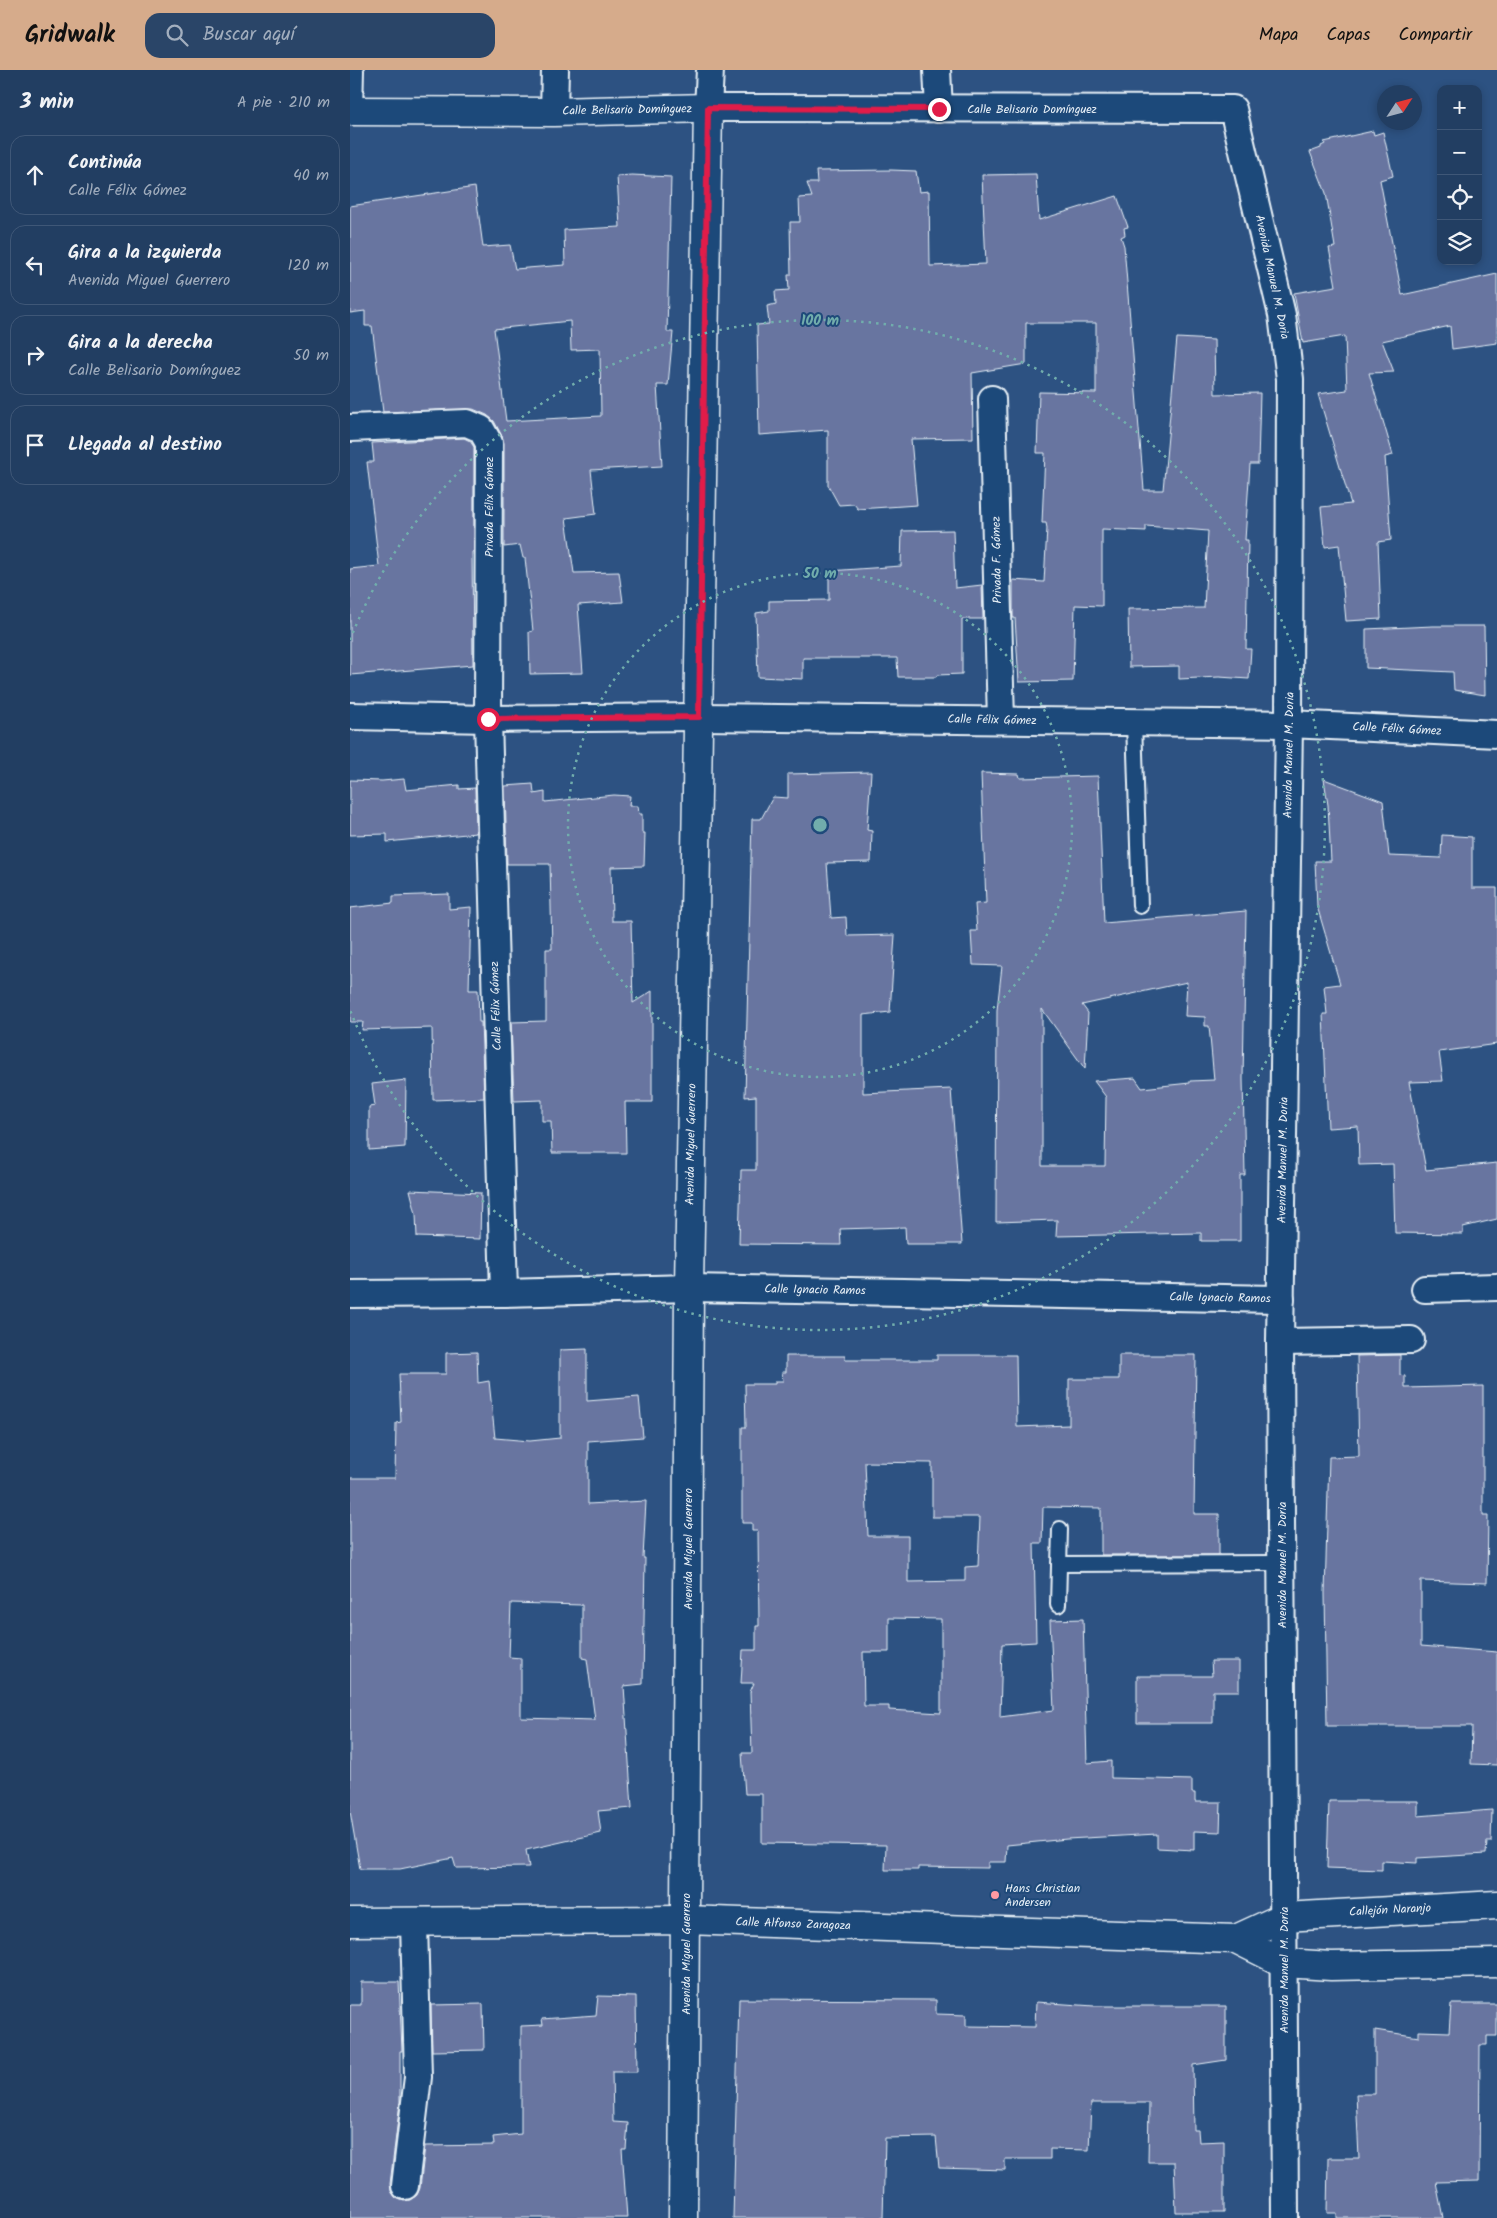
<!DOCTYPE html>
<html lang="es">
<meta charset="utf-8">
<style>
:root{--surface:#223e62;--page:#2a4568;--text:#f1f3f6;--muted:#a2aebe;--line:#3f5777;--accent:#d6ab8b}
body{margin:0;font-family:Kalam,sans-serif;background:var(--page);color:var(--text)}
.controls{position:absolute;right:15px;top:15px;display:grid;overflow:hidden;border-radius:10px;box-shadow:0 2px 8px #0003}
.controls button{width:45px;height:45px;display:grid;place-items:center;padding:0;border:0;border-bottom:1px solid var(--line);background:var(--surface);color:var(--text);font:25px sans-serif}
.compass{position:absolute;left:1027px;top:15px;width:45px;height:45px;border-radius:50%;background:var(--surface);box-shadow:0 2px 8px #0003;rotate:54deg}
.stop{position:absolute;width:15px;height:15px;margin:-11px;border:4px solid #e11d48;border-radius:50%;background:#fff}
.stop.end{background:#e11d48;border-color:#fff;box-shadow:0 1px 5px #0008}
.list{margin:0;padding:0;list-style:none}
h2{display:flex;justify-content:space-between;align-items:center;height:65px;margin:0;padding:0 20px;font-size:21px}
h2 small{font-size:16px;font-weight:400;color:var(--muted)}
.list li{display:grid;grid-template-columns:32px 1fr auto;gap:15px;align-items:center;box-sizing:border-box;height:80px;margin:0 10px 10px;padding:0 10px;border:1px solid var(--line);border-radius:15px}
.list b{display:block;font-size:19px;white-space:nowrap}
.list p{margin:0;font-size:16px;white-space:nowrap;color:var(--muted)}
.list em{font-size:16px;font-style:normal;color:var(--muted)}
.icon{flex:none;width:28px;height:28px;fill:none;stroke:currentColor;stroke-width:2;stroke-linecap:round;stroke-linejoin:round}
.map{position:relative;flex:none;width:1147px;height:2148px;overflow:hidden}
header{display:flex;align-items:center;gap:30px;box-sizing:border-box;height:70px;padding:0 25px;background:var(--accent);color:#111}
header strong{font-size:24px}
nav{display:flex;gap:28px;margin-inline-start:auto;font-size:18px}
.search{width:350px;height:45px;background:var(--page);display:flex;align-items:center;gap:12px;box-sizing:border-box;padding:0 18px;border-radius:15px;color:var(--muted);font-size:19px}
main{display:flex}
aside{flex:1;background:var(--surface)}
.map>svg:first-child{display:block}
</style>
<header>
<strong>Gridwalk</strong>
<div class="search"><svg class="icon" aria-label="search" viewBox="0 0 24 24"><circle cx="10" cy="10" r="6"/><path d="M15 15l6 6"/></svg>Buscar aquí</div>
<nav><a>Mapa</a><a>Capas</a><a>Compartir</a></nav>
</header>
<main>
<aside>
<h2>3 min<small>A pie · 210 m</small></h2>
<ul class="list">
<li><svg class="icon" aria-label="ahead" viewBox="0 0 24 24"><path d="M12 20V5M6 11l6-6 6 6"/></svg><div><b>Continúa</b><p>Calle Félix Gómez</p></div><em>40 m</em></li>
<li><svg class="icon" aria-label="left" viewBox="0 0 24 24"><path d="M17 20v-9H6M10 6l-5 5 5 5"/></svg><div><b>Gira a la izquierda</b><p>Avenida Miguel Guerrero</p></div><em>120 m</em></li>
<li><svg class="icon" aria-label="right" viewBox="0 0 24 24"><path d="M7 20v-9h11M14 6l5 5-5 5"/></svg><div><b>Gira a la derecha</b><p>Calle Belisario Domínguez</p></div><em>50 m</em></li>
<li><svg class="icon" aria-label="arrive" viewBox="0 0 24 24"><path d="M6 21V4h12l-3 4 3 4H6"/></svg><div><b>Llegada al destino</b></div></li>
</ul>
</aside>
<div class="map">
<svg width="1147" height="2148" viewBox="0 0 1147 2148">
<rect width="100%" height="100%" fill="#2d5282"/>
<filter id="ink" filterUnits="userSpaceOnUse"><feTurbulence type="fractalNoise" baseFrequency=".02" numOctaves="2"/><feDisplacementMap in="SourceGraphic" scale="10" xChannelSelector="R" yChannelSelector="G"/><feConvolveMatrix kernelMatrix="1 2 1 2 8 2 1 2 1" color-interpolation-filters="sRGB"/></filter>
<g filter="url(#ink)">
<g fill="#6774a0" stroke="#e8f1f8" fill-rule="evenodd">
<polygon points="1023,61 1024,65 1033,62 1043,106 1030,110 1052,225 1147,204 1147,273 1102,279 1100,256 1032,271 1044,302 1019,303 1043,385 1035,387 1041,470 1028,472 1031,549 996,551 989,475 975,477 971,437 1001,434 968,324 997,320 995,266 953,273 944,223 986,216 979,178 985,177 976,123 960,82 971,78 971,76 975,74 974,72"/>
<polygon points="541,100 566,101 569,122 579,121 580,196 636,194 632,105 686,104 689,150 767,126 778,157 774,158 775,165 771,167 774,176 794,420 813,420 827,268 864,270 865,324 910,323 908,394 900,394 895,470 898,470 896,579 901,579 899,609 869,607 829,609 829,596 779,597 778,539 854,538 858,461 796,456 796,461 752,459 752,536 725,535 723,611 669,612 665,548 663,548 663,510 694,512 697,458 696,453 692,453 695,383 687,383 689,322 746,323 746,253 676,253 676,294 622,303 623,368 561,369 567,435 508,439 504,434 489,435 478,415 478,360 409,365 407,255 419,254 417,236 426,234 425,221 439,220 438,205 441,205 440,152 450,152 449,128 462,127 457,113 467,113 466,101"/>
<path d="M282,105l39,2 -4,155h6l-5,53h-11l5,81 -71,4 5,44 -30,4 8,55 45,-1 4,30 -45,3 5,68 -53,1 -1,-42 4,-1 -8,-73h-2l-3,-13 -16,2v-104l-2,-7 -8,-15 -7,-6 -14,-6 -90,3 -11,-86h-7v-15l-15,2v-107l125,-19 8,60 27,-2 5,24 50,-4 -1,-35 56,-3 -3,-51zM220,251l1,29 29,-1 1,67 -95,5 -12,-92z"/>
<polygon points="114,368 120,371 124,377 124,481 122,482 123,595 0,605 0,499 29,496 17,392 24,392 22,373"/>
<polygon points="603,460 605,518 632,515 633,549 612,549 612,604 587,605 586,607 548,607 547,588 453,588 453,609 408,607 406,543 419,541 419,531 479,530 479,501 551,496 552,461"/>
<polygon points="1083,556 1134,556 1135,625 1104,620 1103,602 1016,598 1016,559"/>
<polygon points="521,702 517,760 522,761 521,792 477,793 481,848 496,847 497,866 545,865 540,942 513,945 513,1023 601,1019 612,1174 556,1174 555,1157 490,1159 491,1175 389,1174 391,1100 406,1100 406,1026 395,1027 402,749 411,749 423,727 438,728 438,704"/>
<path d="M631,703l38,1 1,4 78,-2 6,147 142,-12 -3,168 2,96h-5v66h-39v-8l-145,3 1,-16 -61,2 1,-212 5,-44 -29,-1 -2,-34h6l-2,-27 11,-1zM837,912l-2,34 20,1v9h4l5,54 -24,1v2l-48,5 -7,-10 -41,3 12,16 -1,69h-63v-157l43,60 3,-56 -6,-8z"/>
<polygon points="54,709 56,720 109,715 109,719 125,718 126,763 37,772 37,764 0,765 0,710 32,711"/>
<polygon points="974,709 1033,731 1039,786 1091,788 1092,765 1122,767 1122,818 1147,818 1147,974 1089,982 1093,1011 1059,1012 1076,1100 1147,1093 1147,1149 1113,1157 1113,1164 1045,1163 1043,1094 1009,1095 1008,1056 978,1058 973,944 977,944 974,916 990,914 967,836 965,791 981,791 978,735"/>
<polygon points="183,714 184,724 195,722 195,732 264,725 280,726 279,736 288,736 289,744 292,744 292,763 295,763 294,796 261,797 262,851 281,851 283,933 302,921 302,1032 275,1032 276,1083 202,1083 201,1051 192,1051 192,1030 164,1031 161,952 196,951 196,879 202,879 200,794 157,794 155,716"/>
<polygon points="99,824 99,839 121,837 119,920 128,920 129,952 131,952 134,1028 83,1030 82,958 12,960 13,952 0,952 0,838 43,833 43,826"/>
<polygon points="56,1010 55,1077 19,1080 19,1037 25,1036 22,1014"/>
<polygon points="60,1120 131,1123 130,1169 67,1167 66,1144"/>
<path d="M237,1279v52l52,-4 4,40 -55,4v63l58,-3 -3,57h2l-2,126 -19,2 8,122 -34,3 3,22 -75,17 3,17 -73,1 -3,-10 -53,11h-40l-10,-58v-333h45l1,-55 5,-1 -2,-48h47v-21l31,-1 1,31 11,-2 6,57 35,3 30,-3v-88zM161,1533l71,2v53l5,1 8,61 -74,-2v-60l-12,-1z"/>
<path d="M587,1285h79l1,72 52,-2v-46h50v-24h77l-2,159h25v41h-118v-47l-58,-1 -1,36h-8l2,99 -34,2 -2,73 54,-7 -4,-90 33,-1 4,144 24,-2v17l81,2v13h3v9h26l-1,30 -26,-1v19l-37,-2v-14l-90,5 -60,6 -1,17h-18v6l-70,-1v3h-33l1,-25 -124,-2v-49h-17l-3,-41h10l-2,-61 4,-9h-13l2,-33h13v-24h3l-1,-95h-6v-8h-10v-96h4l-1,-43h30v-3h8l-1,-9h4v-16h59v4h92zM515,1392l67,1v54h48l-2,49 -13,1v14l-57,1v-46h-40zM539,1548l52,1v94l-52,-3v-4h-25l-1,-54h26z"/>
<polygon points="1050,1285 1050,1305 1055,1306 1055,1318 1133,1316 1133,1445 1138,1445 1137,1513 1071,1511 1071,1576 1147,1582 1147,1695 1121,1694 1122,1656 977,1656 975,1523 979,1387 1009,1386 1007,1286"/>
<polygon points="861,1591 889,1591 889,1621 863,1621 863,1653 787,1653 787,1606 862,1606"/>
<polygon points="979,1731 1068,1731 1068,1746 1142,1740 1141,1772 1137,1772 1136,1784 1067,1788 1067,1793 1032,1791 1032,1800 977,1798"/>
<polygon points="11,1912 49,1912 52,1981 50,1981 50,2032 40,2114 41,2121 46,2128 54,2131 60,2130 67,2125 70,2118 75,2076 144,2075 143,2067 171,2064 171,1956 193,1955 192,1949 246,1945 248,1926 286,1927 287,2002 262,2002 263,2052 278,2053 276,2079 272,2079 277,2148 0,2148 0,1935 11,1935"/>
<polygon points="389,1929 586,1930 586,1944 616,1945 616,1956 685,1957 686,1932 744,1936 876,1936 876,1990 843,1995 844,2060 848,2060 849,2072 874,2071 874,2142 826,2142 824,2092 798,2092 799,2033 741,2033 739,2080 700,2079 700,2089 655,2089 655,2100 589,2098 586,2067 535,2068 533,2148 383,2148"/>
<polygon points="133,1934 134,1980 82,1981 81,1935"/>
<polygon points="1101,1934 1147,1934 1147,1966 1137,1966 1137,1975 1130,1975 1129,2111 1086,2112 1093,2148 987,2148 987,2143 977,2143 978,2088 1009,2088 1006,2024 1025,2024 1025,1960 1069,1967 1069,1961 1099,1962"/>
</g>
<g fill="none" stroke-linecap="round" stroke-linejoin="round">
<g stroke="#e8f1f8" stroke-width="18">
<g id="service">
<polyline points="5,41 6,0"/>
<polyline points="784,652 790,836"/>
<polyline points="709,1494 932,1493"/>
<polyline points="708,1535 710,1459"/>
</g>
</g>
<g stroke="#e8f1f8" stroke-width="30">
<g id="minor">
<polyline points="360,0 358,38 883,39 932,245 940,309 939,654 930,1272 935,2148"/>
<polyline points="587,0 589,39"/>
<polyline points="204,42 205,0"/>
<polyline points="642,329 651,650"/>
<polyline points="0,358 117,353 131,359 139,373 138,649 154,1223"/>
<polyline points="0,646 138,649 349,647 939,654 1147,664"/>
<polyline points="1075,1219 1147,1217"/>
<polyline points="0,1224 154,1223 339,1218 931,1229"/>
<polyline points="930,1272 1061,1270"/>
<polyline points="55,2116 68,2007 64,1853"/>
</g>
</g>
<g stroke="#e8f1f8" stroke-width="31">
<g id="tertiary">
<polyline points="0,41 204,42 358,38 339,1218 333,2148"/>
<polyline points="0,1852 336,1850 886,1869 934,1893 981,1896 1147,1893"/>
<polyline points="886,1869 934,1847 1147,1835"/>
</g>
</g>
<use href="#service" stroke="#1f4a7a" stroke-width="14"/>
<use href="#minor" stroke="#1f4a7a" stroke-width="26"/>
<use href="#tertiary" stroke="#1f4a7a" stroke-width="28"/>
</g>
</g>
<g fill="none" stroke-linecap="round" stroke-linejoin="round" filter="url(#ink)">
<polyline stroke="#e11d48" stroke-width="6" points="138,649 349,647 358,38 589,39"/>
</g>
<g fill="none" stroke="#71adac" stroke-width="2.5" stroke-dasharray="2.5 5">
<circle cx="470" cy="755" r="252"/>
<path d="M0 570A505 505 0 1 1 0 940"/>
</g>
<circle fill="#ff9aa2" stroke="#1f4a7a" stroke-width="2" cx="645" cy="1825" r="5"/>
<g text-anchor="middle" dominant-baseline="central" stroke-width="4" stroke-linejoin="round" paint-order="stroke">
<g font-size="12" fill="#e8f1f8" stroke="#1f4a7a">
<text x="682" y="39">Calle Belisario Domínguez</text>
<text transform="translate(277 40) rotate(-1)">Calle Belisario Domínguez</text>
<text transform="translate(922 207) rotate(78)">Avenida Manuel M. Doria</text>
<text transform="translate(139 437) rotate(-90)">Privada Félix Gómez</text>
<text transform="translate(647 490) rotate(-91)">Privada F. Gómez</text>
<text transform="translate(642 650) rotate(1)">Calle Félix Gómez</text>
<text transform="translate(1047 659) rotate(3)">Calle Félix Gómez</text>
<text transform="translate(939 685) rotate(-89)">Avenida Manuel M. Doria</text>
<text transform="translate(146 936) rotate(-92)">Calle Félix Gómez</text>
<text transform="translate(341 1074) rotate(-89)">Avenida Miguel Guerrero</text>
<text transform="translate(933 1090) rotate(-89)">Avenida Manuel M. Doria</text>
<text transform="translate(465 1220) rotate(1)">Calle Ignacio Ramos</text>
<text transform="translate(870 1228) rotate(1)">Calle Ignacio Ramos</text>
<text transform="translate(338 1479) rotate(-90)">Avenida Miguel Guerrero</text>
<text transform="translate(932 1495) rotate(-90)">Avenida Manuel M. Doria</text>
<text transform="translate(1040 1840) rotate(-3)">Callejón Naranjo</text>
<text transform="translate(443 1854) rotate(2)">Calle Alfonso Zaragoza</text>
<text transform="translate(336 1884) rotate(-90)">Avenida Miguel Guerrero</text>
<text transform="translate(934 1900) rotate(-90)">Avenida Manuel M. Doria</text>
</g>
<g font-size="12" fill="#e8f1f8" stroke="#1f4a7a" text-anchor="start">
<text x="655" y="1818">Hans Christian<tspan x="655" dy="14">Andersen</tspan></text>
</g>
</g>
<circle cx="470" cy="755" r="8" fill="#71adac" stroke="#1f4a7a" stroke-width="2.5"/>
<g font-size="15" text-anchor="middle" font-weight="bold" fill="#71adac" stroke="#1f4a7a" stroke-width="4" stroke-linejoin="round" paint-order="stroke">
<text x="470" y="255">100 m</text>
<text x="470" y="508">50 m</text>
</g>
</svg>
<div class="controls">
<button>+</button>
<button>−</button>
<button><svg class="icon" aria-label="locate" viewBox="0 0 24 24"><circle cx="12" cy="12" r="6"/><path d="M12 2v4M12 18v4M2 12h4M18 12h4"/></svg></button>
<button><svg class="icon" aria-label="layers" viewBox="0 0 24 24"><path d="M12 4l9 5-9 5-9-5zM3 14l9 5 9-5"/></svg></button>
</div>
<svg class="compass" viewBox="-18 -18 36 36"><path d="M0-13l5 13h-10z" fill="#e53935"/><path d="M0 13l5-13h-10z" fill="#a2aebe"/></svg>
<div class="stop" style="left:138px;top:649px"></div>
<div class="stop end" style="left:589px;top:39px"></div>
</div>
</main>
